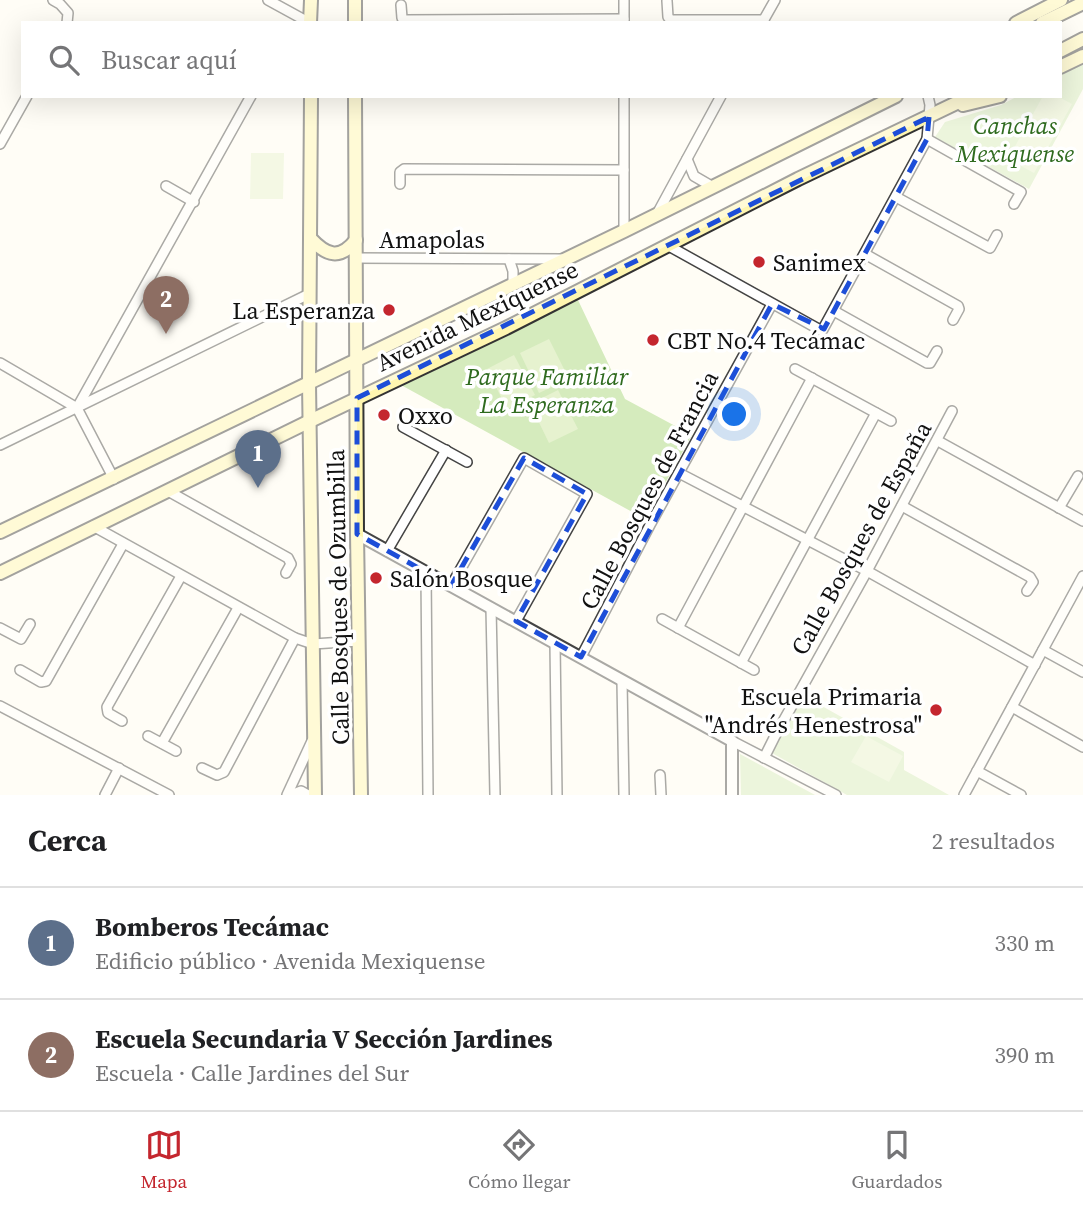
<!DOCTYPE html>
<html lang="es">
<meta charset="utf-8">
<style>
:root{--surface:#fff;--page:#f2f2f2;--text:#202124;--muted:#757577;--line:#e0e0e0;--accent:#c4262e}
body{margin:0;font-family:"Source Serif 4",serif;background:var(--page);color:var(--text)}
.you{position:absolute;left:735px;top:415px;width:24px;height:24px;margin:-18px;border:5px solid #fff;border-radius:50%;background:#1a73e8;box-shadow:0 0 0 10px #1a73e833}
.badge{display:grid;place-items:center;width:46px;height:46px;border-radius:50%;background:var(--accent);color:#fff;font-size:23px;font-weight:700}
.pin{position:absolute;translate:-50% -58px;filter:drop-shadow(0 2px 4px #0008)}
.pin::after{content:'';position:absolute;top:37px;width:24px;height:21px;background:inherit;clip-path:polygon(0 0,100% 0,50% 100%)}
.list{margin:0;padding:0;list-style:none}
h2{display:flex;justify-content:space-between;align-items:center;height:91px;margin:0;padding:0 28px;font-size:30px}
h2 small{font-size:23px;font-weight:400;color:var(--muted)}
.list li{display:grid;grid-template-columns:46px 1fr auto;gap:21px;align-items:center;box-sizing:border-box;height:112px;padding:0 28px;border-top:2px solid var(--line)}
.list b{display:block;font-size:26px;white-space:nowrap}
.list p{margin:0;font-size:23px;white-space:nowrap;color:var(--muted)}
.list em{font-size:23px;font-style:normal;color:var(--muted)}
.icon{flex:none;width:38px;height:38px;fill:none;stroke:currentColor;stroke-width:2;stroke-linecap:round;stroke-linejoin:round}
.map{position:relative;flex:none;width:1083px;height:795px;overflow:hidden}
.search{position:absolute;background:var(--surface);box-shadow:0 7px 28px #0002;left:21px;right:21px;top:21px;height:77px;display:flex;align-items:center;gap:18px;box-sizing:border-box;padding:0 24px;border-radius:0px;color:var(--muted);font-size:26px}
.sheet{height:315px;background:var(--surface)}
nav{display:flex;justify-content:space-around;align-items:center;box-sizing:border-box;height:98px;border-top:2px solid var(--line);background:var(--surface);font-size:19px;color:var(--muted)}
nav a{display:grid;justify-items:center;gap:4px}
nav .on{color:var(--accent)}
.map>svg:first-child{display:block}
</style>
<div class="map">
<svg width="1083" height="795" viewBox="0 0 1083 795">
<rect width="100%" height="100%" fill="#fffdf5"/>
<g fill="#d5ebbd">
<polygon points="1083,64 1083,89 1029,189 935,137 945,122 1001,105 1018,96 1060,96 1060,75"/>
<polygon points="578,300 625,399 692,435 645,519 401,385"/>
<polygon points="804,696 904,752 904,770 949,795 847,795 772,753"/>
<polygon points="740,754 815,795 741,795"/>
</g>
<g fill="#e6f2cf">
<polygon points="1043,96 1057,96 1072,104 1034,173 1008,159"/>
<polygon points="251,153 284,153 283,199 250,199"/>
<polygon points="549,339 569,379 539,393 520,353"/>
<polygon points="514,355 535,395 507,409 487,369"/>
<polygon points="558,390 578,429 549,443 530,404"/>
<polygon points="866,736 903,756 889,782 851,762"/>
</g>
<g fill="none" stroke-linecap="round" stroke-linejoin="round">
<g stroke="#444" stroke-width="12">
<g id="minor">
<polyline points="53,0 60,4 68,13 67,23"/>
<polyline points="268,0 310,23"/>
<polyline points="667,1 668,17 671,20 764,20"/>
<polyline points="401,5 402,18 405,20 624,19"/>
<polyline points="624,23 624,0"/>
<polyline points="762,23 775,0"/>
<polyline points="927,139 1021,192 1014,204"/>
<polyline points="0,144 27,96"/>
<polyline points="687,159 694,176 713,187"/>
<polyline points="400,184 400,172 404,169 624,170"/>
<polyline points="166,186 194,202"/>
<polyline points="896,197 990,248 997,235"/>
<polyline points="657,214 721,96"/>
<polyline points="624,231 624,96"/>
<polyline points="667,245 822,331 927,139 930,105 928,96"/>
<polyline points="865,254 958,306 959,309 953,320"/>
<polyline points="355,258 563,259"/>
<polyline points="509,259 513,271 513,284"/>
<polyline points="834,311 927,363 930,363 937,351"/>
<polyline points="0,363 77,408 114,479"/>
<polyline points="795,369 891,421"/>
<polyline points="77,408 251,96"/>
<polyline points="403,427 467,462"/>
<polyline points="938,441 1083,521"/>
<polyline points="0,445 309,294"/>
<polyline points="679,473 867,571 1035,665"/>
<polyline points="168,491 288,558 291,564 286,573"/>
<polyline points="902,506 1030,577 1033,582 1027,591"/>
<polyline points="1059,508 1078,476"/>
<polyline points="93,526 295,638 313,644 359,641"/>
<polyline points="387,551 446,450"/>
<polyline points="426,573 428,795"/>
<polyline points="451,586 524,458 587,494 516,621"/>
<polyline points="491,608 495,795"/>
<polyline points="662,619 754,670"/>
<polyline points="0,628 21,639 30,624"/>
<polyline points="678,628 812,378"/>
<polyline points="555,643 557,795"/>
<polyline points="1043,650 1083,672"/>
<polyline points="581,657 651,523 772,304"/>
<polyline points="741,663 876,413"/>
<polyline points="20,670 41,682 46,681 123,544"/>
<polyline points="622,681 624,795"/>
<polyline points="0,706 169,795"/>
<polyline points="1012,707 1083,747"/>
<polyline points="122,721 108,713 107,707 181,576"/>
<polyline points="148,736 176,751"/>
<polyline points="732,741 836,795"/>
<polyline points="162,743 238,608"/>
<polyline points="764,758 775,736 867,571 952,411"/>
<polyline points="202,768 217,775 224,772 295,638"/>
<polyline points="977,771 1021,795"/>
<polyline points="660,775 661,795"/>
<polyline points="105,795 119,768"/>
<polyline points="287,795 312,741"/>
<polyline points="291,795 301,791 308,795"/>
<polyline points="964,795 1083,576"/>
</g>
</g>
<g stroke="#444" stroke-width="14">
<polyline id="tertiary" points="357,534 732,741 732,795"/>
</g>
<g stroke="#333" stroke-width="16">
<g id="secondary">
<polyline points="355,0 355,23"/>
<polyline points="310,23 311,0"/>
<polyline points="1016,23 1061,0"/>
<polyline points="1042,23 1083,3"/>
<polyline points="1060,51 1083,39"/>
<polyline points="1060,67 1083,56"/>
<polyline points="311,96 309,384 315,795"/>
<polyline points="355,96 357,534 361,795"/>
<polyline points="963,105 1000,96"/>
<path d="M311,239c16,17 29,21 45,1"/>
<polyline points="0,532 624,231 896,96"/>
<polyline points="0,573 310,421 506,328 798,179 971,96"/>
</g>
</g>
<use href="#minor" stroke="#fff" stroke-width="9"/>
<use href="#tertiary" stroke="#fff" stroke-width="10"/>
<use href="#secondary" stroke="#fff6b0" stroke-width="12"/>
</g>
<path d="M0 0H1083V795H0ZM929,117l-2,22 -103,190 -52,-25 -191,353 -65,-36 71,-127 -63,-36 -73,128 -94,-52v-136z" fill="#fffdf5" fill-opacity=".55" fill-rule="evenodd"/>
<path fill="none" stroke="#1d4ed8" stroke-width="5" stroke-dasharray="14 9" stroke-linejoin="round" d="M929,117l-2,22 -103,190 -52,-25 -191,353 -65,-36 71,-127 -63,-36 -73,128 -94,-52v-136z"/>
<g fill="#c4262e" stroke="#fff" stroke-width="2.5">
<circle cx="759" cy="262" r="7"/>
<circle cx="389" cy="310" r="7"/>
<circle cx="653" cy="340" r="7"/>
<circle cx="384" cy="415" r="7"/>
<circle cx="376" cy="578" r="7"/>
<circle cx="936" cy="710" r="7"/>
</g>
<g text-anchor="middle" dominant-baseline="central" stroke-width="7" stroke-linejoin="round" paint-order="stroke">
<g font-size="24" font-style="italic" fill="#2f6b1f" stroke="#fff">
<text x="1015" y="125">Canchas<tspan x="1015" dy="28">Mexiquense</tspan></text>
<text x="547" y="376">Parque Familiar<tspan x="547" dy="28">La Esperanza</tspan></text>
</g>
<g font-size="24" fill="#111" stroke="#fff">
<text x="432" y="239">Amapolas</text>
<text transform="translate(477 316) rotate(-26)">Avenida Mexiquense</text>
<text transform="translate(649 490) rotate(-62)">Calle Bosques de Francia</text>
<text transform="translate(861 538) rotate(-61)">Calle Bosques de España</text>
<text transform="translate(338 597) rotate(-91)">Calle Bosques de Ozumbilla</text>
</g>
<g font-size="24" fill="#111" stroke="#fff" text-anchor="start">
<text x="773" y="262">Sanimex</text>
<text x="375" y="310" text-anchor="end">La Esperanza</text>
<text x="667" y="340">CBT No.4 Tecámac</text>
<text x="398" y="415">Oxxo</text>
<text x="390" y="578">Salón Bosque</text>
<text x="922" y="696" text-anchor="end">Escuela Primaria<tspan x="922" dy="28">"Andrés Henestrosa"</tspan></text>
</g>
</g>
</svg>
<div class="you"></div>
<div class="pin badge" style="left:258px;top:488px;background:#5c6f8a">1</div>
<div class="pin badge" style="left:166px;top:334px;background:#8d6e63">2</div>
<div class="search"><svg class="icon" aria-label="search" viewBox="0 0 24 24"><circle cx="10" cy="10" r="6"/><path d="M15 15l6 6"/></svg>Buscar aquí</div>
</div>
<section class="sheet">
<h2>Cerca<small>2 resultados</small></h2>
<ul class="list">
<li><span class="badge" style="background:#5c6f8a">1</span><div><b>Bomberos Tecámac</b><p>Edificio público · Avenida Mexiquense</p></div><em>330 m</em></li>
<li><span class="badge" style="background:#8d6e63">2</span><div><b>Escuela Secundaria V Sección Jardines</b><p>Escuela · Calle Jardines del Sur</p></div><em>390 m</em></li>
</ul>
</section>
<nav>
<a class="on"><svg class="icon" aria-label="map" viewBox="0 0 24 24"><path d="M3 6l6-2 6 2 6-2v14l-6 2-6-2-6 2zM9 4v14M15 6v14"/></svg>Mapa</a>
<a><svg class="icon" aria-label="directions" viewBox="0 0 24 24"><path d="M12 3l9 9-9 9-9-9zM9 14v-3h6M13 9l2 2-2 2"/></svg>Cómo llegar</a>
<a><svg class="icon" aria-label="saved" viewBox="0 0 24 24"><path d="M7 4h10v16l-5-4-5 4z"/></svg>Guardados</a>
</nav>
